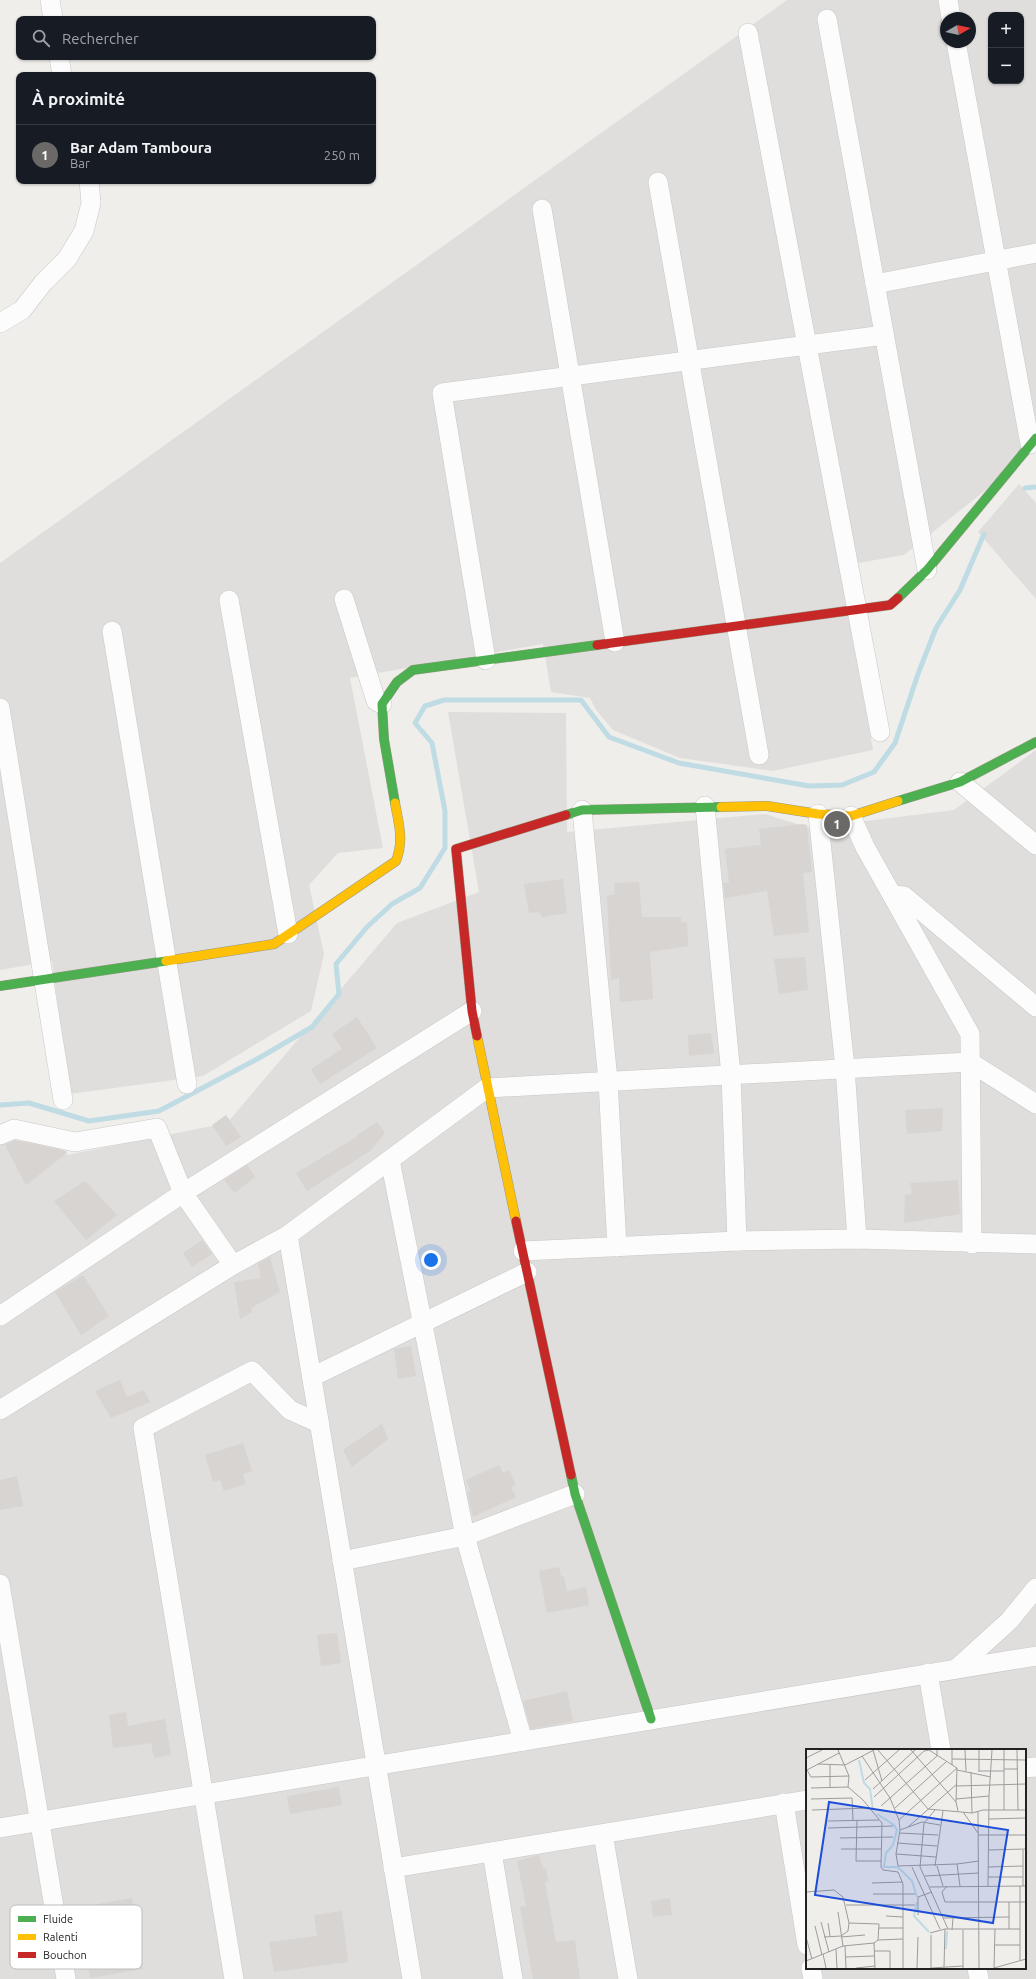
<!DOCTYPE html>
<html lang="fr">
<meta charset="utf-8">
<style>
:root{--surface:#171b24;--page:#20242c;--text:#f1f3f6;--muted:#9ea1a6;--line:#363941;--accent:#6a6968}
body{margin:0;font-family:Ubuntu,sans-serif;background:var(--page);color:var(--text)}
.controls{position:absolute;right:12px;top:12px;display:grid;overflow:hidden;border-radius:8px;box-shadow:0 1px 3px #0004}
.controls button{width:36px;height:36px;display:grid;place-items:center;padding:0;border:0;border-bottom:1px solid var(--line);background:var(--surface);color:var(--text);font:20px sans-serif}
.compass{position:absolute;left:940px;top:12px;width:36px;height:36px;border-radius:50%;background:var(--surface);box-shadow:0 1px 3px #0004;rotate:81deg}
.you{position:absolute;left:431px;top:1260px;width:14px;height:14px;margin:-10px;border:3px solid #fff;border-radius:50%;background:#1a73e8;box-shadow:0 0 0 6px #1a73e833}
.badge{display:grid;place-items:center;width:26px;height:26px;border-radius:50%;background:var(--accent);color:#fff;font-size:13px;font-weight:700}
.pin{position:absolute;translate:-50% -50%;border:2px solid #fff;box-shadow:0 1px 4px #0006}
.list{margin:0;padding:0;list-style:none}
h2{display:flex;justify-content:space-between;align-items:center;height:52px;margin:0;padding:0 16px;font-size:17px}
h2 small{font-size:13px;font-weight:400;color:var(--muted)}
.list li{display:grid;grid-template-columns:26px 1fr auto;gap:12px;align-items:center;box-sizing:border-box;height:60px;padding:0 16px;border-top:1px solid var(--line)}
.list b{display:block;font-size:15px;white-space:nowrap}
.list p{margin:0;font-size:13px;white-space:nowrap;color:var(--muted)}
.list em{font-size:13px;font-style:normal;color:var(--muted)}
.icon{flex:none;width:22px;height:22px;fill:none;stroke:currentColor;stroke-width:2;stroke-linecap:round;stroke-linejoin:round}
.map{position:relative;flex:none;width:1036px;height:1979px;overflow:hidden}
.search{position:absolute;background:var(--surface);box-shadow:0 1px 3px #0004;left:16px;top:16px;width:360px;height:44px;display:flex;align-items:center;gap:10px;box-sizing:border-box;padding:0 14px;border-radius:8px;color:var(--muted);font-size:15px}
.panel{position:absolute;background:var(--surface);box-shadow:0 1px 3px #0004;left:16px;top:72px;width:360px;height:112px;border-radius:8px}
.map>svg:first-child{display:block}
</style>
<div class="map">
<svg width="1036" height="1979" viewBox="0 0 1036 1979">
<rect width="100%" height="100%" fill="#f0eeeb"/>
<g fill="#dfdedc" fill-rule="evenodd">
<path d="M787,0h249v450l-132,105 -63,11 32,184 -100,21 -93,-13 -67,-28 -17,-20 -6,-12 -39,-6 -8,-48 -193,34 33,170 -45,5 -29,32 15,69 -13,57 -108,65 -133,18 -18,-133 -52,9v-407zM991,15h30v66h-30zM946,18h24v24h-24z"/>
<polygon points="1019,484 1036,503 1036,599 978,532"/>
<path d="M448,712l118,1 1,119 198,-18 45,14 144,-18 82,-60v1229h-1036v-836l3,-2 50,1 14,13 160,-32 170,-200 82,-31zM807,1750h218v218h-218z"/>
</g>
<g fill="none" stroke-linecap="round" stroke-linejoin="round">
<g stroke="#bfdbe3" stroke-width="5">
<polyline points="1025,488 1036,487"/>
<polyline points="0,1105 29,1103 89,1121 159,1111 259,1058 312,1027 339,994 336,964 367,927 392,904 420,888 445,848 445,811 432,743 415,723 425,706 444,700 581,700 609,737 679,763 809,786 842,785 874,772 895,743 918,674 936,628 960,590 984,534"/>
</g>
</g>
<g fill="#d7d4d2">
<polygon points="802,824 807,825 812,872 803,873 809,932 774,936 767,891 725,898 723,883 729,883 725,849 761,845 759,829"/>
<polygon points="563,879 567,913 542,917 539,912 529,913 524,884"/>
<polygon points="639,882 642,917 681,917 681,923 687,922 688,946 650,952 653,999 620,1002 619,978 611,980 607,896 615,894 614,883"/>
<polygon points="805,957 808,990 779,994 774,959"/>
<polygon points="357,1017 377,1048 320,1084 311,1069 342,1049 332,1034"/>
<polygon points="711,1033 714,1053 689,1056 688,1035"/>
<polygon points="943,1108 942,1131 907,1134 905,1110"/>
<polygon points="226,1115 241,1137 226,1146 212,1125"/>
<polygon points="377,1122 385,1133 370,1151 307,1191 296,1173 357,1137 356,1136"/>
<polygon points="15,1140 66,1151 67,1153 26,1185 5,1145"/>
<polygon points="247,1165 255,1177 235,1193 224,1180"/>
<polygon points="958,1180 960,1214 904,1223 905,1195 912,1194 910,1183"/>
<polygon points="85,1181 117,1215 86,1240 54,1201"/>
<polygon points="202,1240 212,1254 192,1267 183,1253"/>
<polygon points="270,1257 280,1292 251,1308 252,1312 240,1319 234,1282 261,1278 258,1264"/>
<polygon points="83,1275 109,1316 81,1335 55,1292"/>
<polygon points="411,1346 416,1376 398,1379 394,1349"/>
<polygon points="120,1380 127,1397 144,1390 150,1402 111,1418 95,1391"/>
<polygon points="382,1424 388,1439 352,1467 343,1450"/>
<polygon points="243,1443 252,1471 243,1474 246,1484 224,1491 220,1480 213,1482 205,1455"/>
<polygon points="499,1465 503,1473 509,1470 516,1485 511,1487 516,1497 473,1517 467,1492 471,1491 466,1480"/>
<polygon points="17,1476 23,1506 0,1510 0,1480"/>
<polygon points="559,1567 561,1576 564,1576 567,1591 586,1587 589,1605 547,1613 539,1571"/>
<polygon points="337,1633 341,1663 321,1666 317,1635"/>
<polygon points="567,1691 573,1721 531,1729 523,1701"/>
<polygon points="126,1712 128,1726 165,1719 171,1755 154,1758 151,1743 113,1748 109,1715"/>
<polygon points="339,1787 342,1805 290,1814 287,1796"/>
<polygon points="539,1855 543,1868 546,1868 548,1881 545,1882 556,1942 575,1940 580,1979 533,1979 520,1907 526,1906 517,1861"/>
<polygon points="132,1898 143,1969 90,1978 86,1953 90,1953 82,1907"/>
<polygon points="670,1898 672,1915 653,1917 651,1901"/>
<polygon points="342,1911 348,1962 274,1972 269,1942 317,1936 314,1915"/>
</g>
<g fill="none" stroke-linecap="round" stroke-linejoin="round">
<g stroke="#c9c8c7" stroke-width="20">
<g id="street">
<polyline points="50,0 53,19"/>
<polyline points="948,0 951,18"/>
<polyline points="827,19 927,570"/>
<polyline points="748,33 880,732"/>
<polyline points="956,42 1030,444"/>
<polyline points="59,57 62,75"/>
<polyline points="658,182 759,755"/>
<polyline points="542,209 615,642"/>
<polyline points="875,284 1036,253"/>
<polyline points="0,323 22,310 43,283 67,259 84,231 91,203 89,181"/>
<polyline points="344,599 376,701 382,704"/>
<polyline points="229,600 288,934"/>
<polyline points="112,631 187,1084"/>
<polyline points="486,660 442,393 884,335"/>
<polyline points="0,708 63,1100"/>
<polyline points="960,782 1036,845"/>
<polyline points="705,806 731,1075 737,1241"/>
<polyline points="582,810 608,1081 617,1247"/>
<polyline points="818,814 845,1068 857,1239"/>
<polyline points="851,816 865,847 970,1034 972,1244"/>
<polyline points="892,895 904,896 1036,1007"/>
<polyline points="0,1135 14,1129 75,1142 157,1128 183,1193 233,1265"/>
<polyline points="390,1160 465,1536 523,1741"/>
<polyline points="288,1235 412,1979"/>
<polyline points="523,1251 737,1241 857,1239 1036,1244"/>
<polyline points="0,1316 183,1193 472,1011"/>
<polyline points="312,1377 527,1272"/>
<polyline points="0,1410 233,1265 288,1235 487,1088 970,1062 1036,1104"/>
<polyline points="342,1561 465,1536 575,1494"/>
<polyline points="0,1584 66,1979"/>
<polyline points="956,1669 1009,1621 1036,1588"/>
<polyline points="928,1673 941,1750"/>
<polyline points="1025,1768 1036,1767"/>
<polyline points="784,1803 807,1945"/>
<polyline points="0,1828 1036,1656"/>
<polyline points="603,1834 628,1979"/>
<polyline points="492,1852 513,1979"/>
<polyline points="393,1868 807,1800"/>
<polyline points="811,1968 813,1979"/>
<polyline points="977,1968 979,1979"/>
<polyline points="234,1979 143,1428 252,1371 290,1410 319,1423"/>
</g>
</g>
<g stroke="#999a82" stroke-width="10">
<g id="fast">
<polyline points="898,598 927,570 1036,438"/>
<polyline points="898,801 960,782 1036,742"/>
<polyline points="395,803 384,739 382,704 397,682 413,670 597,645"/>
<polyline points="566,815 582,810 721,807"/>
<polyline points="0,986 166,961"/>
<polyline points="571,1475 575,1494 651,1719"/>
</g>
</g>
<g stroke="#999a82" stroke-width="10">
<g id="slow">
<polyline points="721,807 767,806 818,814 851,816 898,801"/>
<path d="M166,961l108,-17 122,-83c8,-21 3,-36 -1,-58"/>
<polyline points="477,1036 516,1221"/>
</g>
</g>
<g stroke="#999a82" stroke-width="10">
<g id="jam">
<polyline points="597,645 890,605 898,598"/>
<polyline points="477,1036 472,1011 456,849 566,815"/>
<polyline points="516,1221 571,1475"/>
</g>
</g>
<use href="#street" stroke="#fdfcfc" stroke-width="19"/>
<use href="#fast" stroke="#4caf50" stroke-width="9"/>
<use href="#slow" stroke="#ffc107" stroke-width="9"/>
<use href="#jam" stroke="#c62828" stroke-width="9"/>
</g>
<g transform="translate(806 1749)">
<rect width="220" height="220" fill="#f0eeeb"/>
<path fill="none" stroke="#bfdbe3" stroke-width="2" d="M53,11l5,23 6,6 3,21M71,65l17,11 3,5 -4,15 -7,8 -2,14h13l4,3 11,11 5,16M111,153l-3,14 15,16M140,200l1,-18"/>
<path fill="none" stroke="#9e9c9b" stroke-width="1" d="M32,1l11,26 -1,11 15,13 19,23 -1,44 2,3 15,2 5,12v84M67,1l9,31M72,1l50,59 44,4 11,-3h43M105,1l45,52M159,1l1,21M173,1v22M198,1v60M211,1l1,60M56,7l28,42 9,22 1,10 -4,24 2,12 59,-2 22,-3M0,9l16,-8M146,10l74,1M12,15l27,1 29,-15M24,16v22M146,16v-15M0,19l1,2 32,-17M198,20h14M1,21l4,7 38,-1M151,21l34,7M173,22h25M165,23l1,41M59,31l34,-30M151,37l69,-2M5,39l37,-1M67,40l42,-39M68,48l50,-46 5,-1 28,18 -1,34 2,9M5,50l41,-1 1,22M150,50l33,-3M75,57l56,-50v-6M89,59l51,-46M6,61l57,-2M129,61l-11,13 -4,44 28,62M157,63l15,21M172,63l1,156M183,70l37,-1M51,71l-1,41h25M93,71l58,-52M22,72l51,-1M102,78l49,-43M22,79l65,-2M94,81l22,-8 18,3M94,84l38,2M172,86h48M34,89l53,-1M91,94l40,3M35,100h40M182,101l38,-1M217,101v36M90,105l40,3M151,115l3,22M129,117l8,-55M131,117l6,20M106,118l28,62M182,118l35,-1M119,127l54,-3M182,128h35M66,134l31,-1M141,137l-5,6 3,10h81M182,137l1,-90 3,-46M214,137v74M124,138l96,-1M0,143l28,-2 9,7 6,26 -1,8 -7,5 -17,1M67,145h42M203,153v27M40,156h69M32,163l5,34M112,166v-18l14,-5M80,167l17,1M137,169l66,-1M15,173l8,30M22,174l2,13M9,177l7,29M73,179h24M146,181l1,-12M157,181v38M124,184l15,-4h75M0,188l6,22M35,188l24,-2M72,191l25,-1M68,194l1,25M189,196h25M39,197l1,22M30,200l1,19M68,202h16v17M17,205l3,14M40,208l28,-1M0,212l37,-15 31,-3 4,-3 1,-16 -30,-1M138,218l1,-38M50,219l19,-2M111,219l1,-31M125,219v-33M125,219l32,-2M188,219l1,-39M188,219l32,-9"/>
<path fill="#1d4ed8" fill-opacity="0.15" stroke="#1d4ed8" stroke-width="2" d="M23,53l179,28 -15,93 -178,-28z"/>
<rect width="220" height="220" fill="none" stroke="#222" stroke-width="2"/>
</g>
<rect x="10" y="1905" width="132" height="64" rx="6" fill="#fff" stroke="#bdbdbd" stroke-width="1"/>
<rect x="18" y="1916" width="18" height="6" fill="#4caf50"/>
<rect x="18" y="1934" width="18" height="6" fill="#ffc107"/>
<rect x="18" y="1952" width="18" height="6" fill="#c62828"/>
<g font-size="11" fill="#222">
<text x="43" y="1923">Fluide</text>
<text x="43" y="1941">Ralenti</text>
<text x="43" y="1959">Bouchon</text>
</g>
</svg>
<div class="controls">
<button>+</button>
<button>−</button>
</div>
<svg class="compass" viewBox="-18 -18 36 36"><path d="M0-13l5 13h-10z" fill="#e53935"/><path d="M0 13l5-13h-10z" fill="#9ea1a6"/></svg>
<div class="you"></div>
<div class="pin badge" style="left:837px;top:824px">1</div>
<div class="search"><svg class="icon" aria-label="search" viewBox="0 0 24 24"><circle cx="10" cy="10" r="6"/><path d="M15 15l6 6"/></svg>Rechercher</div>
<section class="panel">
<h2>À proximité<small></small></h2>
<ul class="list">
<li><span class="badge">1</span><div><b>Bar Adam Tamboura</b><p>Bar</p></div><em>250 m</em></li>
</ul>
</section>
</div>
